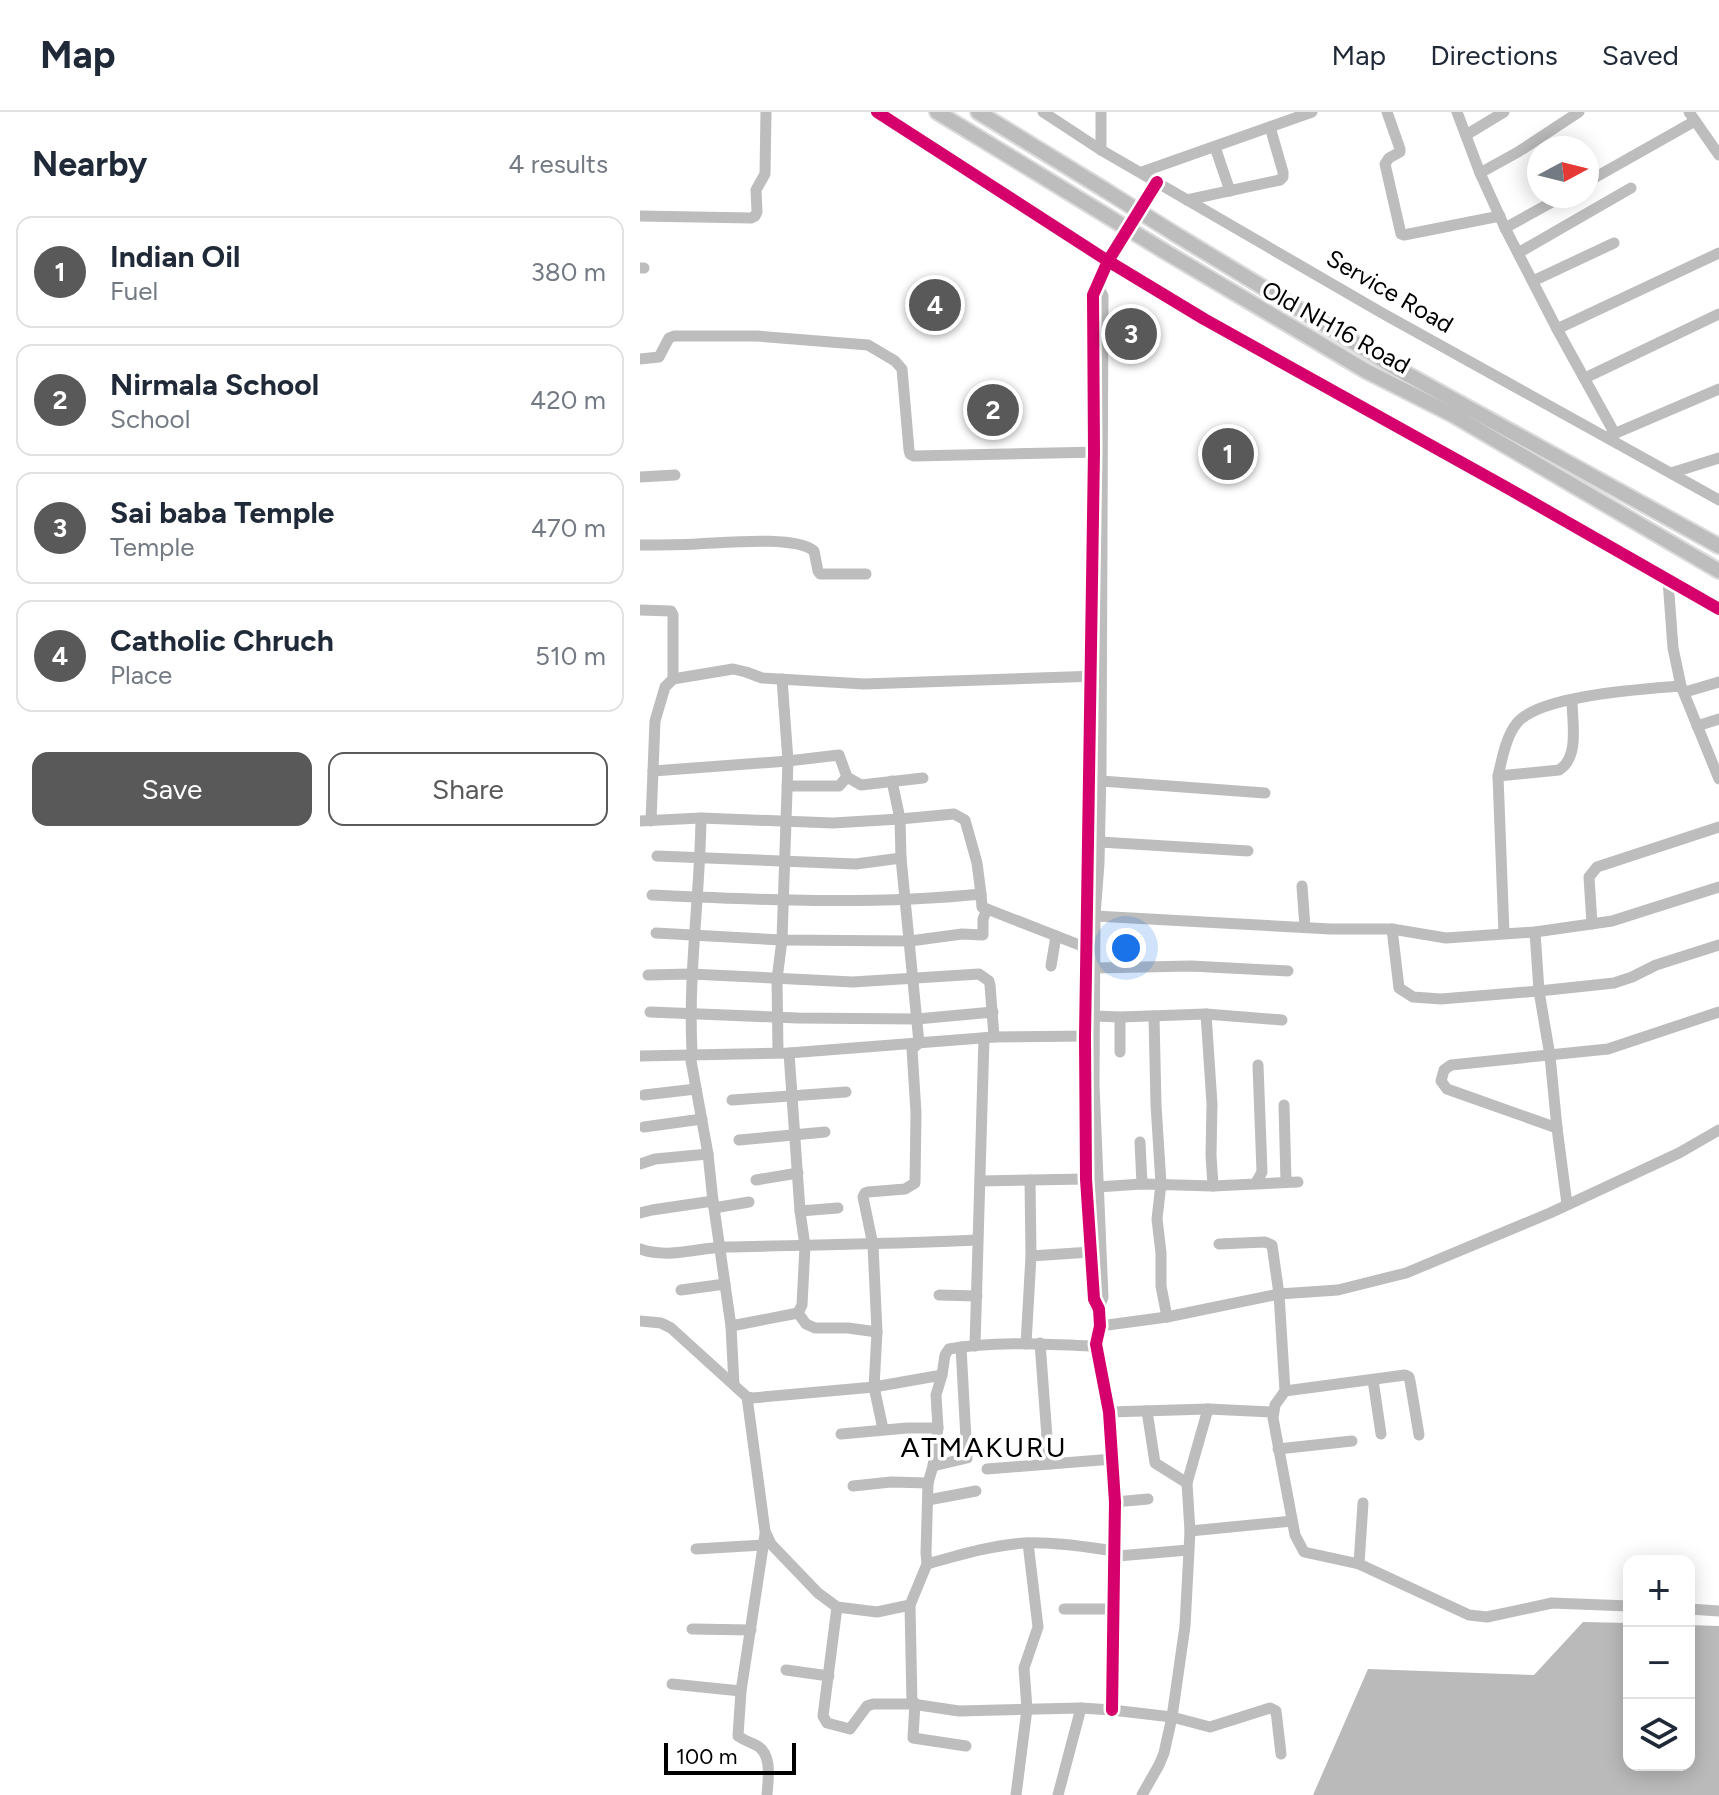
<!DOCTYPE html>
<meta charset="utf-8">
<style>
:root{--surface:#fff;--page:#f2f2f3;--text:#1f2937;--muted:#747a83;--line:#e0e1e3;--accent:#595959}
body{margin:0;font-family:Figtree,sans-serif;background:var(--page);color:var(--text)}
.controls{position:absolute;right:24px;bottom:24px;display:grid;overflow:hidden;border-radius:16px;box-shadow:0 4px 20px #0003}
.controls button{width:72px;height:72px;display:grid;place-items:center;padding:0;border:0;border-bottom:2px solid var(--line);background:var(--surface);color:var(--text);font:40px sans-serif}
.compass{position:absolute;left:887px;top:24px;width:72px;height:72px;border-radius:50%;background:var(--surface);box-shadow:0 4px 20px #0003;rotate:83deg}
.scale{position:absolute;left:24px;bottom:20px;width:132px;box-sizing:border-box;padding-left:8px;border:4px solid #000;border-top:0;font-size:22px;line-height:28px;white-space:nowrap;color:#000;-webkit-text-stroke:6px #fff;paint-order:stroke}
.you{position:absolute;left:486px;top:836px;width:28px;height:28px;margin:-20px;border:6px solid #fff;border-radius:50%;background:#1a73e8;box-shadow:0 0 0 12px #1a73e833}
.badge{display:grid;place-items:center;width:52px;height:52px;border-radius:50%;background:var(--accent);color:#fff;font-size:26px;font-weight:700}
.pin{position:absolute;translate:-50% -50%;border:4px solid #fff;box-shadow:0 2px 8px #0006}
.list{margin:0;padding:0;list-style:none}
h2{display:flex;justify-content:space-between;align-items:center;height:104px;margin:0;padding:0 32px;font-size:34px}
h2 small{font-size:26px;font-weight:400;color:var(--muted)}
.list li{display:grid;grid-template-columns:52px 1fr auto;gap:24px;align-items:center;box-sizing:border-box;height:112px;margin:0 16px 16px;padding:0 16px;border:2px solid var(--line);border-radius:16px}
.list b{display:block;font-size:30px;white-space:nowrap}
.list p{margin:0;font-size:26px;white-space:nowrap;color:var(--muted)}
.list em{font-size:26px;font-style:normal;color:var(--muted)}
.actions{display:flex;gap:16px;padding:24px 32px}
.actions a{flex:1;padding:18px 0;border:2px solid var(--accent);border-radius:16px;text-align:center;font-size:28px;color:var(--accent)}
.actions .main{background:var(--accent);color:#fff}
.icon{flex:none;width:44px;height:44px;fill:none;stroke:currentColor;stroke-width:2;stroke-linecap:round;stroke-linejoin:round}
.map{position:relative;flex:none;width:1079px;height:1683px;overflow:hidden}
header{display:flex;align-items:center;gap:48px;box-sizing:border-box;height:112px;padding:0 40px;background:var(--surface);border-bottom:2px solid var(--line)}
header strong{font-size:38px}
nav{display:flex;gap:44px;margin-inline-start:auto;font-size:28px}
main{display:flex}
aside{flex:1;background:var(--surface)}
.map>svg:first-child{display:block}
</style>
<header>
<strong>Map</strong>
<nav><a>Map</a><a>Directions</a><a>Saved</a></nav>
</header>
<main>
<aside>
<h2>Nearby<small>4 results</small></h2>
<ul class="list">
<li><span class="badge">1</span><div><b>Indian Oil</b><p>Fuel</p></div><em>380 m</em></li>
<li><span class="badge">2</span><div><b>Nirmala School</b><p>School</p></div><em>420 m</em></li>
<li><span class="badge">3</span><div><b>Sai baba Temple</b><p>Temple</p></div><em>470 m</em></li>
<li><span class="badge">4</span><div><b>Catholic Chruch</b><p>Place</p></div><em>510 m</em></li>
</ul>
<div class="actions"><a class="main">Save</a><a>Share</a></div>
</aside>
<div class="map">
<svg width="1079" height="1683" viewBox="0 0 1079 1683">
<rect width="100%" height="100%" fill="#fff"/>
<polygon fill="#bababa" points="943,1510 989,1511 989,1653 1049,1653 1049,1513 1079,1514 1079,1683 673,1683 728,1557 894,1563"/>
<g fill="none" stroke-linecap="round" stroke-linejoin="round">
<g stroke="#dbdbdb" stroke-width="18">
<g id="major">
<polyline points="297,0 454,96"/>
<polyline points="338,0 465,78"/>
<polyline points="535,122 756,256 1079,434"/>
<polyline points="524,139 726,259 813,303 1079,459"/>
</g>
</g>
<g stroke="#bdbdbd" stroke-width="11">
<polyline points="237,0 468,149 564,207 871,378 1079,497"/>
<polyline points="403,0 461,38 742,201 1079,388"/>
<polyline points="747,0 760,37 760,40 749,46 745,52 761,122 764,123 860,104"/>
<polyline points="817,0 840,61 865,116 917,217 975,322"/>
<polyline points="1049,0 1079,43"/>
<polyline points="826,23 864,0"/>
<polyline points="575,35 590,79"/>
<polyline points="461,38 461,0"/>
<polyline points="502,60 672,0"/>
<polyline points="840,61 878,40 939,0"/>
<polyline points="947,70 1055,9"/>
<polyline points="547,88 640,68 643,65 643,60 630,15"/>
<polyline points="0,104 111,106 115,104 117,100 116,78 125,62 126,0"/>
<polyline points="865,116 923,84"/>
<polyline points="878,141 991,76"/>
<polyline points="0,156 4,156"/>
<polyline points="893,169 974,131"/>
<polyline points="457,173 463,184 461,660 459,751 455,804 454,973 463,1185 459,1197"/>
<polyline points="917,217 1079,141"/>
<polyline points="0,247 19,245 29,226 34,224 117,224 228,233 255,249 262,257 269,338 270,342 274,344 460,340"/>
<polyline points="945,266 1079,202"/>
<polyline points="969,324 1079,277"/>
<polyline points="1031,361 1079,346"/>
<polyline points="0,365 35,363"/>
<path d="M0,433c19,0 38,0 57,-1 26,-1 98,-9 117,7l4,20 2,3h46"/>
<polyline points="1028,468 1033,536 1041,574 1079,667"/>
<polyline points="0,498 31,499 33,503 33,567"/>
<polyline points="1045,580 1079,570"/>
<polyline points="1057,614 1079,607"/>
<polyline points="13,659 148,649 199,643 207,665"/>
<path d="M858,664l61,-6c21,-13 13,-48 13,-70"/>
<polyline points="461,669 625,681"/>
<polyline points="147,674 199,674 207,665 221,673 283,666"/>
<path d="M61,706c-1,78 -13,155 -9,233l-2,4 18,99 5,47 18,125 3,59"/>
<polyline points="0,709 61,706 193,711 260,707 314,702 325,708 337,751 341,782"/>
<polyline points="11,709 15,609 25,575 33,567 93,557 106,560 122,566 224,572 457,564"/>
<polyline points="460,730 608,739"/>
<polyline points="17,744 216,752 261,746"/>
<polyline points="662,774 665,815"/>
<path d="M12,783c108,5 221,10 329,-1l1,13 105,41"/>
<polyline points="455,804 691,817 752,817 806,826 895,820 972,809 1079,775"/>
<polyline points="952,812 949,765 957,755 1079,715"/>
<polyline points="752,817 759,876 773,885 801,887 899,879 974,871 992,865 1016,853 1079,833"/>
<polyline points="895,820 899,879 910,944 917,1016 927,1092"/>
<polyline points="16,821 142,828 270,829 322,822 343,823 343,807 347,797"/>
<path d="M864,821l-6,-157c4,-17 8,-40 19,-53 22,-28 128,-34 164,-37"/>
<polyline points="411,854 416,824"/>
<polyline points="455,856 551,854 648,859"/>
<polyline points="8,863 51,862 213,870 339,862 349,869 350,873 354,925"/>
<polyline points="10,900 158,906 277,907 353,900"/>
<polyline points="566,902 572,992 571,1043 573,1074"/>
<polyline points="455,904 480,905 566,902 642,908"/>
<polyline points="514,904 516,993 521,1072 517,1107 521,1141 521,1174 527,1205"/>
<polyline points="138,940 137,867 142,828 148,649 142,567"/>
<polyline points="480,940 480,905"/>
<polyline points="0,944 149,941 354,925 451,924"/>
<polyline points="4,983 56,977"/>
<polyline points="92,988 206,980"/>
<polyline points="644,993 646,1070"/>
<polyline points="4,1015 62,1007"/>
<polyline points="917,1016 807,977 801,969 804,958 811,953 968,937 1079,900"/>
<polyline points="99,1028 185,1020"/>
<polyline points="500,1030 502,1072"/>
<polyline points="0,1052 15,1047 68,1042"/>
<polyline points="116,1068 158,1061"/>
<polyline points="340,1069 446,1067"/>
<polyline points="616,1071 622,1060 618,953"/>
<polyline points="457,1075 502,1072 573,1074 658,1070"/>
<polyline points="74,1096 109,1090"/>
<polyline points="160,1099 198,1096"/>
<polyline points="0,1101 12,1098 73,1089"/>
<polyline points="579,1132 625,1130 632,1133 639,1182 645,1279 635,1293 633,1306 655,1423 664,1440 719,1452 829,1503 847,1505 912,1491 989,1494"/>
<path d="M0,1137c27,10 57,-1 85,-2 84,-2 168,-3 252,-7"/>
<polyline points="391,1144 451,1140"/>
<polyline points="41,1178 85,1172"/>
<polyline points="299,1183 337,1184"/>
<polyline points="158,1201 166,1212 175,1216 208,1216 237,1220"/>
<polyline points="0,1209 21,1211 31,1216 107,1285 112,1286 234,1275 302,1263"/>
<polyline points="91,1214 158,1201 162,1193 165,1134 160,1099 149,941"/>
<polyline points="460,1214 527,1205 639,1182 698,1178 766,1161 910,1101 1039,1041 1079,1018"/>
<polyline points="400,1231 409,1352"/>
<polyline points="386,1232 391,1144 390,1068"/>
<path d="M456,1232l-7,2c-46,-2 -95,-5 -140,3l-4,6 -3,20 -6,20 2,33 -5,38 -5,17 -2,70 1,11 -17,41 2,99 47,7 122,-3 31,2 60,7 38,10 60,-19 6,3 5,43"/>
<polyline points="335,1234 344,926"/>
<polyline points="733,1268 741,1322"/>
<polyline points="645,1279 765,1263 769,1265 770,1269 779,1323"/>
<polyline points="107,1285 125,1419 131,1432 178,1481 197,1495 237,1500 270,1493"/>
<polyline points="507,1299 515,1351 547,1371"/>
<polyline points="469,1300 568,1297 633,1300"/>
<polyline points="243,1317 234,1275 237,1220 233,1133 223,1085 225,1081 228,1080 265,1077 275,1071 276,1001 272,937 279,931 261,746 260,707 252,669"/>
<polyline points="201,1322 267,1316 298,1316"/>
<polyline points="638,1337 712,1329"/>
<polyline points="293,1354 327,1346 321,1235"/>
<polyline points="347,1357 473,1347"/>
<polyline points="213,1374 251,1370 288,1371"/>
<polyline points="288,1388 336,1379"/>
<polyline points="475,1390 508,1387"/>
<polyline points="550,1419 652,1409"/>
<path d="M125,1422l-24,157 -3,45c6,4 11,6 18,9 17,9 12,34 11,50"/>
<polyline points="56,1437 123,1433"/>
<path d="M287,1452c33,-9 65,-19 99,-21 30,-1 60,4 89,8l3,5 70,-6"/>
<polyline points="719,1452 723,1391"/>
<polyline points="197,1495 183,1604 187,1611 210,1617 227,1594 233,1592 272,1592"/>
<polyline points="424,1497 474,1497"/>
<polyline points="1049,1497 1079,1499"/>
<polyline points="52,1517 111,1518"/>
<polyline points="146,1558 189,1564"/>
<polyline points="32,1572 101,1579"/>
<polyline points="275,1591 273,1626 326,1634"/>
<polyline points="472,1598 475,1390 469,1300 456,1232 460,1214 459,1197 454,1187 446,1067 445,925 454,340 453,183 468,149 517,70"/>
<polyline points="376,1683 387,1597 384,1556 398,1515 388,1431"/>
<polyline points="418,1683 441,1596"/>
<polyline points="502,1683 519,1653 524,1641 532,1605 545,1514 550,1419 547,1371 568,1297"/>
</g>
<use href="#major" stroke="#bdbdbd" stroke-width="14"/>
<g stroke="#dbdbdb" stroke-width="18" stroke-linecap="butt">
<g id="major-bridge">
<polyline points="465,78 535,122"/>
<polyline points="454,96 524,139"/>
</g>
</g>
<use href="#major-bridge" stroke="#bdbdbd" stroke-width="14"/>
<g stroke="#fff" stroke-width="17">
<g id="cycleway">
<polyline points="237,0 468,149 564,207 871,378 1079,497"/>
<polyline points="472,1598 475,1390 469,1300 456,1232 460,1214 459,1197 454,1187 446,1067 445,925 454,340 453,183 468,149 517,70"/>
</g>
</g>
<use href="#cycleway" stroke="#d6006c" stroke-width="12"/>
</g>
<g text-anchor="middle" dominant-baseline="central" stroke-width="7" stroke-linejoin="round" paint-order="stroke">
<g font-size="24" fill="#000" stroke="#fff">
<text transform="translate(750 179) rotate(30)">Service Road</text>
<text transform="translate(696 215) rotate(29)">Old NH16 Road</text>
</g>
<g font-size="28" letter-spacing="2" fill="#000" stroke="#fff">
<text x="344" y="1335">ATMAKURU</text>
</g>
</g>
</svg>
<div class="controls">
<button>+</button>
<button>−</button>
<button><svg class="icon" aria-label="layers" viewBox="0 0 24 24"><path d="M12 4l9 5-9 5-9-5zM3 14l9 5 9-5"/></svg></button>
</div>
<svg class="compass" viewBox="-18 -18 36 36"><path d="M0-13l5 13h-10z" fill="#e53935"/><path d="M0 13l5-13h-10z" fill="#747a83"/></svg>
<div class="scale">100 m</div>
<div class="you"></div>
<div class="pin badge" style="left:588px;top:342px">1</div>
<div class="pin badge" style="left:353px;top:298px">2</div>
<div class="pin badge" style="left:491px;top:222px">3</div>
<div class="pin badge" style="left:295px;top:193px">4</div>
</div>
</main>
